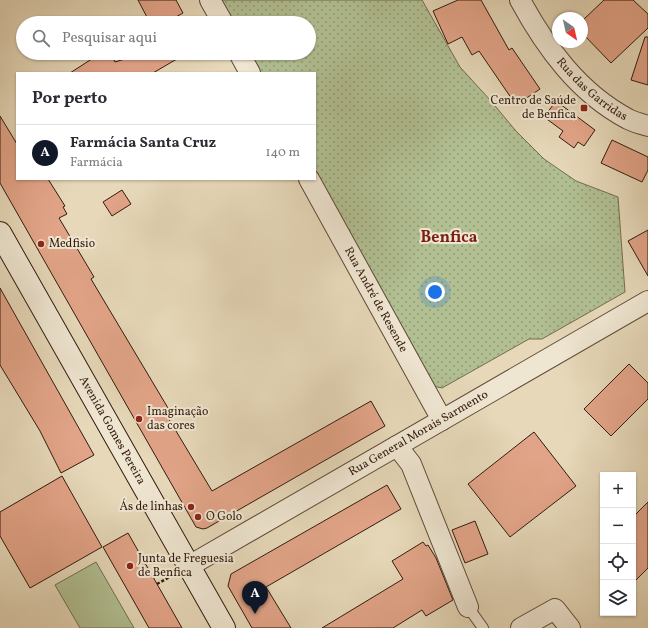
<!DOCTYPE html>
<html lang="pt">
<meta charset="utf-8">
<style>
:root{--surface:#fff;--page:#f7f7f7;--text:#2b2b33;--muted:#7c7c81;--line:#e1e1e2;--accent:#111827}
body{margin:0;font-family:Vollkorn,serif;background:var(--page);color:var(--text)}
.controls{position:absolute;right:12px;bottom:12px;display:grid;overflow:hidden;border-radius:0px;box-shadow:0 1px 3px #0004}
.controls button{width:36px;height:36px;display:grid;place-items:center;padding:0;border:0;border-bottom:1px solid var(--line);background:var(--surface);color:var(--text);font:20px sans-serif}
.compass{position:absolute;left:552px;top:12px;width:36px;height:36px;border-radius:50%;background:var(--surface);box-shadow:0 1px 3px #0004;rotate:146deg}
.you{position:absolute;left:435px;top:292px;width:14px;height:14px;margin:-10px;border:3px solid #fff;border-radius:50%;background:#1a73e8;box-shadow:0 0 0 6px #1a73e833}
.badge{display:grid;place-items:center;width:26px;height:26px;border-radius:50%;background:var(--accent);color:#fff;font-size:13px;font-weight:700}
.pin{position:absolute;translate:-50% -33px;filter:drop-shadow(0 1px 2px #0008)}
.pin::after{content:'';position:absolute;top:21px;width:14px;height:12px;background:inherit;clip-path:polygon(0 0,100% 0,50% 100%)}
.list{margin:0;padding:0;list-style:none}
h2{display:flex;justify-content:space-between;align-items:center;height:52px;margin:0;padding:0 16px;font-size:17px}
h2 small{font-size:13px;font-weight:400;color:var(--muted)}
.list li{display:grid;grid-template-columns:26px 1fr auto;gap:12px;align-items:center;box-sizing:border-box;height:56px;padding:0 16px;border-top:1px solid var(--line)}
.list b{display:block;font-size:15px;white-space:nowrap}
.list p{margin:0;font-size:13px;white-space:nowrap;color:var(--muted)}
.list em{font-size:13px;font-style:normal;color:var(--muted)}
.icon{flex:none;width:22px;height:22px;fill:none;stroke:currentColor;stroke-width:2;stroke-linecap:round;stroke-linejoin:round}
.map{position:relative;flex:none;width:648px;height:628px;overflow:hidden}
.search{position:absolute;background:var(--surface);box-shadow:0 1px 3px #0004;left:16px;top:16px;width:300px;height:44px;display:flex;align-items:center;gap:10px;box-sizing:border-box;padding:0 14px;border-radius:22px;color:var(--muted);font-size:15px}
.panel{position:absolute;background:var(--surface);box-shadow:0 1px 3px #0004;left:16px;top:72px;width:300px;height:108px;border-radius:0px}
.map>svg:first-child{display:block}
</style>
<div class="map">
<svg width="648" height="628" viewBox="0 0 648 628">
<defs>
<pattern id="grass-dots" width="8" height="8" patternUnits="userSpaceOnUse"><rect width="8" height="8" fill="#b1bf92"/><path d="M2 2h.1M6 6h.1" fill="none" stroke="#919a76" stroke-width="1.8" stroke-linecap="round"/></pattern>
</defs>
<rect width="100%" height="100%" fill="#e6d8b9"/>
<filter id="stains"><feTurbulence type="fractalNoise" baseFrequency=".005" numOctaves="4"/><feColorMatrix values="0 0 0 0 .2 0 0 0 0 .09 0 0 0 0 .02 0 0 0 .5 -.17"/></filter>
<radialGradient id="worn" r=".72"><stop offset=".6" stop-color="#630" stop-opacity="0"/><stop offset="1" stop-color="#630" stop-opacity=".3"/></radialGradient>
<polygon fill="url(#grass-dots)" stroke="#726d50" points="221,0 422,0 460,67 491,101 516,131 544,159 576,181 618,197 625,292 542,339 529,339 442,388 433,386 315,171 315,73 261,73 250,53 309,53 309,23 233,23"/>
<polygon fill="#b1bf92" stroke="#726d50" points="96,562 134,628 80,628 55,585"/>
<g fill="#e2a488" stroke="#321b0d">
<polygon points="138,0 176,0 183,13 165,23 150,23"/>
<polygon points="458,0 481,0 509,50 512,48 540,89 516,105 479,51 472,55 462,37 448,44 433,11"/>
<polygon points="604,0 633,0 648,14 648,28 611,63 582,33 582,21"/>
<polygon points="645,37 648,37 648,85 631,80"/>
<polygon points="101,53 110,53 115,62 144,53 187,53 153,73 70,73"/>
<polygon points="556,101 595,130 584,146 578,142 574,148 559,137 563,131 544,117"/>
<polygon points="0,116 17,144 17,179 48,179 65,206 63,207 67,214 59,218 94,277 91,279 168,408 164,411 212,491 371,401 385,426 207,528 203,529 196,527 0,183"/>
<polygon points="612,140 648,157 648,170 642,182 601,163"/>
<polygon points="122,190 131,204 112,216 103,202"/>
<polygon points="648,230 648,276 628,241"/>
<polygon points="0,288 94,455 61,473 40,431 0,365"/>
<polygon points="629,364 648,383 648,399 611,436 584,409"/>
<polygon points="534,432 576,486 510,537 468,484"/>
<polygon points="62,476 102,547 30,588 0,536 0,512"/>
<polygon points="387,485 401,509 266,587 291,628 252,628 228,586 231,574"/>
<polygon points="648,502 648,568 633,583 633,517"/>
<polygon points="475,521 488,554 465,563 452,530"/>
<polygon points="128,533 157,584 182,628 149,628 103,547"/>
<polygon points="423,542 426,546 428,545 436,558 453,600 426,616 422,610 393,628 322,628 403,579 392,561"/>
</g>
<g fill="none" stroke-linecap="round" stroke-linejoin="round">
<g stroke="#5f4a38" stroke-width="12">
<polyline id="lane" points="468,607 483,628"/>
</g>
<g stroke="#5f4a38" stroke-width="22">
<g id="street">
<polyline points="210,0 223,23"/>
<path id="s1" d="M520,0c26,48 59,93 108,119 6,3 13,5 20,7"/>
<polyline points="239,53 250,73"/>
<path id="s2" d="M309,179l133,241"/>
<polyline points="397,446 411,464 468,607"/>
<path id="s3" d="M189,566l459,-265"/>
<polyline points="521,628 555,609 570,628"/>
</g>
</g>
<g stroke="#321b0d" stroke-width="24">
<g id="secondary">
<path id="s4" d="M0,233l224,395"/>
</g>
</g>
<polyline stroke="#321b0d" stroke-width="2.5" stroke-dasharray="3 2" stroke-linecap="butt" points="157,584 173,575"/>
<use href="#lane" stroke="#efe6d2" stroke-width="10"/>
<use href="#street" stroke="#efe6d2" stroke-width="20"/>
<use href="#secondary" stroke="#efe6d2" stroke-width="22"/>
</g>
<g fill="#8f2418" stroke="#efe6d2" stroke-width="1.5">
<rect x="580" y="104" width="8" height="8" rx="2"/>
<circle cx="41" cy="244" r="4"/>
<circle cx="139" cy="419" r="4"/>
<circle cx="191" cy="507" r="4"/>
<circle cx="198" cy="517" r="4"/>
<circle cx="130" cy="566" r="4"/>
</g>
<g text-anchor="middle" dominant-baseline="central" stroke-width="4" stroke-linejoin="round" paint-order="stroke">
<g font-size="12" fill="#321b0d" stroke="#efe6d2">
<text stroke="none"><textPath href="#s1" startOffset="116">Rua das Garridas</textPath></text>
<text stroke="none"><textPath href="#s2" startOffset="138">Rua André de Resende</textPath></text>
<text stroke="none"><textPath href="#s4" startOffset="227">Avenida Gomes Pereira</textPath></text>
<text stroke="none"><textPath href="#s3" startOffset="265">Rua General Morais Sarmento</textPath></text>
</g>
<g font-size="12" fill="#321b0d" stroke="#efe6d2" text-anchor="start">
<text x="576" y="101" text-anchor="end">Centro de Saúde<tspan x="576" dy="14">de Benfica</tspan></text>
<text x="49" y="244">Medfisio</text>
<text x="147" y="412">Imaginação<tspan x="147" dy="14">das cores</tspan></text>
<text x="183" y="507" text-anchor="end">Ás de linhas</text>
<text x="206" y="517">O Golo</text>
<text x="138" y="559">Junta de Freguesia<tspan x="138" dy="14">de Benfica</tspan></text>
</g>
<g font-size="16" font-weight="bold" fill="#7a1f14" stroke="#efe6d2">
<text x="449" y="238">Benfica</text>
</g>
</g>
<rect width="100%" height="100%" filter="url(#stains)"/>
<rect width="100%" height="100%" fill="url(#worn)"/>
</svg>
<div class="controls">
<button>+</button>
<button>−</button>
<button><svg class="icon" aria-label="locate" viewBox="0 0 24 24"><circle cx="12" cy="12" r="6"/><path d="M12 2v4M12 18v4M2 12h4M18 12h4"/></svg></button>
<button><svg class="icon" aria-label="layers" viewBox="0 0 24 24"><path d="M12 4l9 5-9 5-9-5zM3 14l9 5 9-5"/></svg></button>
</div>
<svg class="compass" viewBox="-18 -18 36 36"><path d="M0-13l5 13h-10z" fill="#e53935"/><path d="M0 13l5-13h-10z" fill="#7c7c81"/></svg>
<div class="you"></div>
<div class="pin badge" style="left:255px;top:614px">A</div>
<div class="search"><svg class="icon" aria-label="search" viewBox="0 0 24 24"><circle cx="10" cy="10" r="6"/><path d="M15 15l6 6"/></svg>Pesquisar aqui</div>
<section class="panel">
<h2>Por perto<small></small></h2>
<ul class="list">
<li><span class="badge">A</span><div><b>Farmácia Santa Cruz</b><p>Farmácia</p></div><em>140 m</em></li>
</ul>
</section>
</div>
